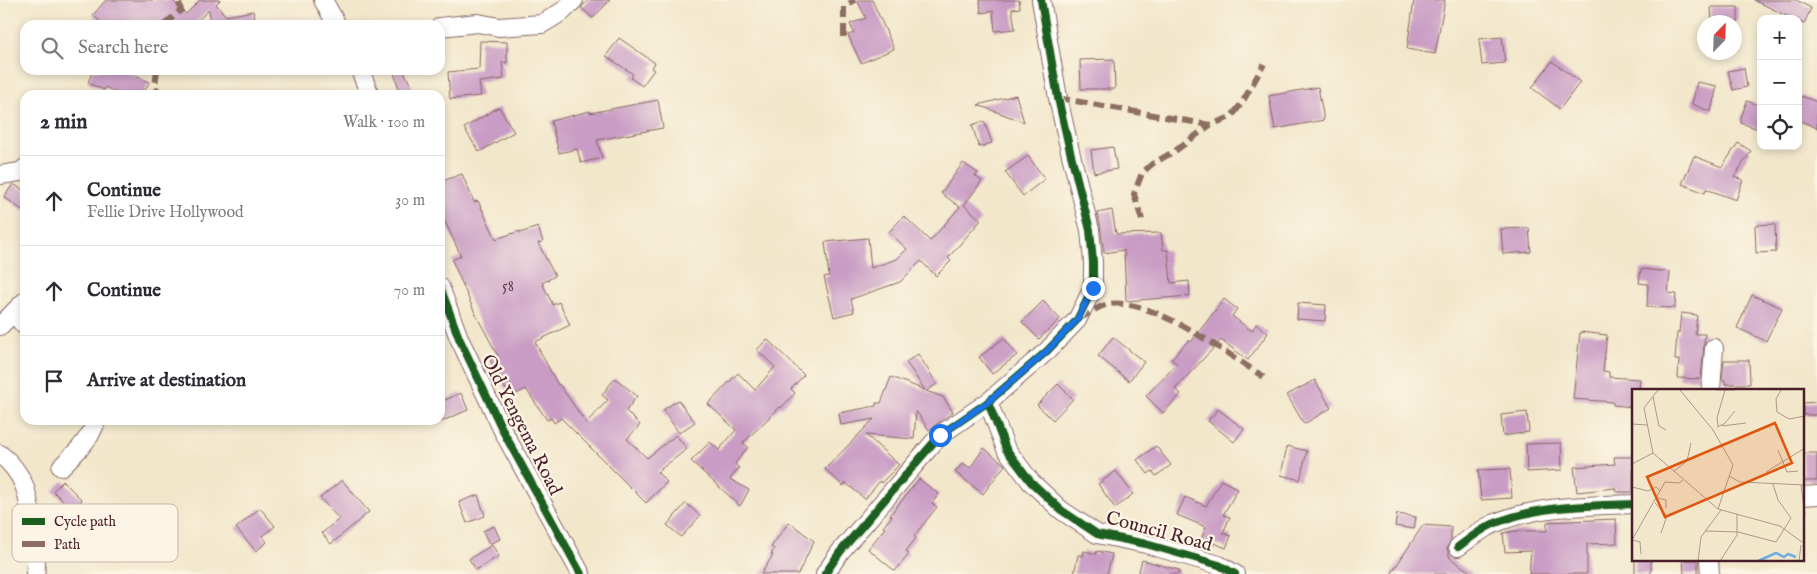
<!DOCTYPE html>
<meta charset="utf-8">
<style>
:root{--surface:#fff;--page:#f7f7f7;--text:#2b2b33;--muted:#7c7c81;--line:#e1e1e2}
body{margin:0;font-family:"IM FELL English",serif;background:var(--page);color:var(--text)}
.controls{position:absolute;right:15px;top:15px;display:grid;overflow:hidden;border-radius:10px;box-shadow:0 2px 8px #0003}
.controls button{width:45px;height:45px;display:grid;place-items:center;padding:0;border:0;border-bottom:1px solid var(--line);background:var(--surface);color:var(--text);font:25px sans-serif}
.compass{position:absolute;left:1697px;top:15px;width:45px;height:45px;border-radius:50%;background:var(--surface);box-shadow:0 2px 8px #0003;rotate:23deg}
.stop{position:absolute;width:15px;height:15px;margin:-11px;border:4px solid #1a73e8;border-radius:50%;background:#fff}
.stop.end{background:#1a73e8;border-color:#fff;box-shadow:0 1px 5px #0008}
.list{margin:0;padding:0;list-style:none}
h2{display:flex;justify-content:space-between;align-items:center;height:65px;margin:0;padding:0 20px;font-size:21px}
h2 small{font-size:16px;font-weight:400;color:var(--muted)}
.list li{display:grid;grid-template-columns:32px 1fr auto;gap:15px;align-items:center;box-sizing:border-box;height:90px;padding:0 20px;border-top:1px solid var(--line)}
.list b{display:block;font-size:19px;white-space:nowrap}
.list p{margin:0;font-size:16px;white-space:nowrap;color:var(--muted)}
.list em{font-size:16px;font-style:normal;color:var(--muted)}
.icon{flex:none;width:28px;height:28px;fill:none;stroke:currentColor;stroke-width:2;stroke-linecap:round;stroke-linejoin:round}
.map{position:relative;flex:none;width:1817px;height:574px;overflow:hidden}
.search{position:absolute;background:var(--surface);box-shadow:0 2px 8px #0003;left:20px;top:20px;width:425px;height:55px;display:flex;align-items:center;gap:12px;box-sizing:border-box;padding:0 18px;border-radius:15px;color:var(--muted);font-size:19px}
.panel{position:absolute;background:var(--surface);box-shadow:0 2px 8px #0003;left:20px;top:90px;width:425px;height:335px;border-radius:15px}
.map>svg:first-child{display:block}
</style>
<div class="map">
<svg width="1817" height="574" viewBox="0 0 1817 574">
<rect width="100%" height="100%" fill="#fcf5e5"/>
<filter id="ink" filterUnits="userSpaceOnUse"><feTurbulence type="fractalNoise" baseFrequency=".02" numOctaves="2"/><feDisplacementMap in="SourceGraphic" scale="10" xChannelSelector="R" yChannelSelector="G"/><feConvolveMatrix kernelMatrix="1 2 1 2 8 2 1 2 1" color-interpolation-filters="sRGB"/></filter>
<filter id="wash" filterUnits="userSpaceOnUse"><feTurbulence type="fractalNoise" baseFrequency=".0096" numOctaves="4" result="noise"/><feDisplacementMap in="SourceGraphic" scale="20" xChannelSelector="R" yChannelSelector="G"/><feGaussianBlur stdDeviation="1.12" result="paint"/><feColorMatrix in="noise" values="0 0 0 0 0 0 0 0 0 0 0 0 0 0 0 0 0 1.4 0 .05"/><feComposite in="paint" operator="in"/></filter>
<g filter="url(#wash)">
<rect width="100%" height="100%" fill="#f2e7cb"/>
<g id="blocks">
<g fill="#c99cc5">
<polygon points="106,0 172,0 186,14 200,0 220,0 216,4 226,16 253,11 256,25 211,25 209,10 195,23 197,25 104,25 93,15"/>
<polygon points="588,0 610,0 593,18 581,8"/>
<polygon points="857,0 872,0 894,49 861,63 848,35 854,33 850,24 866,18"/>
<polygon points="980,0 1019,0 1020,8 1012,9 1015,29 995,31 993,11 981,13"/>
<polygon points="1414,0 1445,0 1435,54 1407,49"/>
<polygon points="1754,0 1796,0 1811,8 1804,24 1798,21 1798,19 1793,19"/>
<polygon points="1711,7 1738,7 1738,22 1712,22"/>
<polygon points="1502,37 1505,63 1482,65 1479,39"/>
<polygon points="619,38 655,63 651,68 654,70 642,86 631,78 633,74 606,56"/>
<polygon points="480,41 507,42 507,63 502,62 504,79 479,82 481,96 450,99 448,72 479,69"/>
<polygon points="1114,59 1115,89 1081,89 1080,60"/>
<polygon points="1552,61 1580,82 1560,109 1532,88"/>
<polygon points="1744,68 1747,87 1733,90 1728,71"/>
<polygon points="93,70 123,70 149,82 143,95 121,95 105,87 104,90 88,83"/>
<polygon points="393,70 403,70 416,95 401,95"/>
<polygon points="1697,82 1717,86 1711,112 1692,104"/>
<polygon points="1318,87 1324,120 1275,129 1269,96"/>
<polygon points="1016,95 1024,122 978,105"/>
<polygon points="1802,96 1817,102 1817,128 1798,120 1798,105"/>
<polygon points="658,100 663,128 597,140 602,158 581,163 577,149 559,153 551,121 590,111 590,113"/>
<polygon points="1747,101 1761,106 1761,130 1741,123 1741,118"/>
<polygon points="499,107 514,132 479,152 464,128"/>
<polygon points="984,121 992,143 979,147 972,125"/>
<polygon points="1738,143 1751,151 1734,177 1743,180 1736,200 1706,189 1705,193 1682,184 1694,156 1722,167"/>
<polygon points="1113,147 1117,169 1094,173 1091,150"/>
<polygon points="1028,156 1045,179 1023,196 1005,172"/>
<polygon points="963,163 978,173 975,176 982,181 964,205 981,220 948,258 951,261 936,276 921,261 900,282 851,299 854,312 834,317 824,277 829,276 825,242 868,238 871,268 897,259 907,249 889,232 904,216 930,241 960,207 941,193"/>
<polygon points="462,174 474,202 478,201 496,239 520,231 520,233 538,227 543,242 538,243 555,276 542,283 553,305 559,302 570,325 535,342 558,385 559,384 586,423 608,400 602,395 615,378 637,396 626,411 640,425 627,439 647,458 676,435 687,449 657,472 667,482 646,503 561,418 554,423 551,418 547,420 526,389 514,395 510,388 506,390 490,360 498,356 475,313 452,260 461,256 440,211 440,182"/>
<polygon points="13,184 25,191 25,212 4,197"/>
<polygon points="1112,210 1116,234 1161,233 1163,250 1168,250 1171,283 1189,281 1190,296 1126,301 1124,250 1104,253 1100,224 1097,213"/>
<polygon points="1775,224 1776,252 1756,253 1755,225"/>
<polygon points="1529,228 1531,252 1503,254 1501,229"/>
<polygon points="1641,269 1670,272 1668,293 1676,294 1675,308 1647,307 1648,284 1639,283"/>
<polygon points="1752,295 1782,308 1766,341 1737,328"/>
<polygon points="1224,299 1237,309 1232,316 1252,331 1256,324 1268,333 1248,360 1221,340 1175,389 1181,394 1163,413 1146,396 1177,364 1171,359 1189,340 1191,342"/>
<polygon points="1043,301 1060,319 1039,339 1022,322"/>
<polygon points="1298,303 1326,305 1325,321 1297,319"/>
<polygon points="1681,313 1697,315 1695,334 1705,334 1701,379 1678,378 1679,360 1675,360 1677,333 1679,333"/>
<polygon points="1580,332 1607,335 1603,371 1609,372 1609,377 1640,379 1639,390 1633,390 1633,407 1613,405 1613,402 1573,399"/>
<polygon points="1113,337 1144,362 1129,381 1098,356"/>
<polygon points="1004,338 1017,355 992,374 979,357"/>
<polygon points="767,339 804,375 791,389 795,393 781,408 780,407 743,443 748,447 735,464 739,468 730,479 749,490 740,506 691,461 710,442 719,450 736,430 708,404 738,373 755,390 775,367 757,350"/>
<polygon points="918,354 937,384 926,391 943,397 953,412 929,430 916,411 914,439 866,435 899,465 881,483 880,481 865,499 846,483 843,486 825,469 874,419 841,425 839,413 876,406 876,403 881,403 891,377 925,390 906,362"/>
<polygon points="1724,360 1749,360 1750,384 1725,384 1725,380 1722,380"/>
<polygon points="1315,380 1331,408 1304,424 1287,395"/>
<polygon points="1058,384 1073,399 1053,420 1037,405"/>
<polygon points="461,393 468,410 440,422 440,402"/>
<polygon points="678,400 695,422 679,433 663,410"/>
<polygon points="1817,402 1817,415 1803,415 1803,403"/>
<polygon points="1218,409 1244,429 1234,442 1208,421"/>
<polygon points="1527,412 1529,432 1503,436 1501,415"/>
<polygon points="1561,443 1562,470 1527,472 1526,444"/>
<polygon points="1156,446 1171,465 1156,476 1152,471 1148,474 1137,460"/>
<polygon points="1287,446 1307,451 1300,480 1281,475"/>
<polygon points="984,448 1005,465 983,494 955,472 963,463 970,468"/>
<rect x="1803" y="453" width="14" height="28"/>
<polygon points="1614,457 1633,457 1633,492 1616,492 1615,488 1577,492 1574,467 1615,464"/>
<polygon points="1510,469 1512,498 1481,500 1478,470"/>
<polygon points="1116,471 1133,494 1115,508 1098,484"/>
<polygon points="919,479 939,494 932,503 937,507 914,536 916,538 906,551 909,554 895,571 868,549 885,528 883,527 892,516 890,515"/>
<polygon points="342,480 369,512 331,544 322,533 339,519 320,498"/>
<polygon points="1221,480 1238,489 1223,515 1230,517 1223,533 1231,536 1226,548 1214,543 1213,546 1201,540 1206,527 1177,515 1185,497 1206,506"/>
<polygon points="63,481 82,500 72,510 53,491"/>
<polygon points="478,495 485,516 467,523 459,502"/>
<polygon points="686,503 700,516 681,537 667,525"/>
<polygon points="260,508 275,526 262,536 267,542 256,551 236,528"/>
<polygon points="1397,514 1416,517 1414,529 1395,526"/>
<polygon points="1616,519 1617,543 1587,544 1587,574 1529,574 1531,551 1505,552 1503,533 1516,531 1547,531 1547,522"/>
<polygon points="789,522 814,541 798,574 761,574 773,555 771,555 774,549 771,547"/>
<polygon points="1423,525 1451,527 1451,540 1447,548 1450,558 1473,574 1391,574"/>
<polygon points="494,526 500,539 489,544 483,531"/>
<polygon points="492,545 499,556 476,570 469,559"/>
<polygon points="1084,551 1096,554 1097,551 1112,554 1107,574 1074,574 1078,555 1083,556"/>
<polygon points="1142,560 1179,570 1179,574 1138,574"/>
<rect x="1635" y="560" width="16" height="14"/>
<polygon points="1683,560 1698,560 1698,574 1684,574"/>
</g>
</g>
</g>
<g filter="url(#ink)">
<use href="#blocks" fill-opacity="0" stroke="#856563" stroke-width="1"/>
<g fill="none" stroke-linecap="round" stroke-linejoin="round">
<g stroke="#856563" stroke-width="20">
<g id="street">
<polyline points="323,0 337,25"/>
<polyline points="440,27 478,23 499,27 542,24 563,11 574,0"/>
<polyline points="360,70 370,95"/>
<polyline points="0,175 20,172 25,168"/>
<polyline points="440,287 459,338 504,433 581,574"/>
<polyline points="15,311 17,317 25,326"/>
<polyline points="0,326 25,301"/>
<polyline points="1711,390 1714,348"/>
<polyline points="988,402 1006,449 1031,482 1061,510 1097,534 1146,544 1219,565 1235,574"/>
<path d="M0,454c10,8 19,19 24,31 6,17 15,72 11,89"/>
<polyline points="61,467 80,448 90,435 97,420"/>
<polyline points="1803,496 1817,495"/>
<path d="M1458,547c11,-8 22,-17 35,-23 44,-19 93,-18 140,-20"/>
<polyline points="1709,560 1710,574"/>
<polyline points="825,574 840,552 940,435 988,402 1047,351 1077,320 1093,288 1093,262 1090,230 1070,151 1058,98 1041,0"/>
</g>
</g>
<use href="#street" stroke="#fff" stroke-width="18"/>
<g stroke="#8d6e63" stroke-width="6" stroke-dasharray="12 6" stroke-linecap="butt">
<polyline points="164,25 181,10 178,0"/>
<polyline points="844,37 844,7 855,0"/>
<polyline points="157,70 155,86 160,95"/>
<polyline points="1058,98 1210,125 1231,117 1242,103 1264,64"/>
<polyline points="1142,220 1134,194 1142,173 1152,164 1175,151 1210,125"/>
<path d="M1079,319c9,-5 21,-14 31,-15 43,-6 117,50 154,73"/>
</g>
<g stroke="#fcf5e5" stroke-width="11">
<g id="cycleway">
<polyline points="440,287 459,338 504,433 581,574"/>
<polyline points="988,402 1006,449 1031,482 1061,510 1097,534 1146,544 1219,565 1235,574"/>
<path d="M1458,547c11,-8 22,-17 35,-23 44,-19 93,-18 140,-20"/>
<polyline points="825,574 840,552 940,435 988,402 1047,351 1077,320 1093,288 1093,262 1090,230 1070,151 1058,98 1041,0"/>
</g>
</g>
<use href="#cycleway" stroke="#1b5e20" stroke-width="8"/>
</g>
</g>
<g fill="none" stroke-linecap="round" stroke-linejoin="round" filter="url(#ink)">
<polyline stroke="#1a73e8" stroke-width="6" points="940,435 988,402 1046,352 1077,320 1093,288"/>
</g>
<g text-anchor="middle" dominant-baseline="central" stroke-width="4.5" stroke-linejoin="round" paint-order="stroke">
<g font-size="16" fill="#6a3e52">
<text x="508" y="287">58</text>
</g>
<g font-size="19" fill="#4a1f2b" stroke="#fcf5e5">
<text transform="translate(521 425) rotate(63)">Old Yengema Road</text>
<text transform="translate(1159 532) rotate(15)">Council Road</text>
</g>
</g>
<g transform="translate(1632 389)">
<rect width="172" height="172" fill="#f2e7cb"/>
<path fill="none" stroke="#70aee2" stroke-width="2.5" d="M126,172l18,-8 8,4 4,-3 8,3"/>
<path fill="none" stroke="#af978b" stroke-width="1" d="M26,1l-14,18 9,45 65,56 62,17 22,16M48,1l33,40 20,35 -15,44M84,1h19M149,1l-5,9 1,13 12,7 16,-3M21,8l6,29 7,4M0,35l15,1M86,37l-1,-8 8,-28M90,37l24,-3M85,38l7,-3 11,-13M146,61l9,22 11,-1M0,75l21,-11M42,82l13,-10 4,-18M134,83l39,-24M97,87l11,6 65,3M141,95l5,16 13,18M169,96l4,30M0,98l16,4 8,-4 4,4M26,109l8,2v8M23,114l12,13 -6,17M73,142l33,1 38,10 15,-24M0,151l33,-58 14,1 4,-3M0,151l8,2 1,12M66,172l3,-24 20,-27M88,172l17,-26v-21M167,172l2,-16"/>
<path fill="#e0560e" fill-opacity="0.15" stroke="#e0560e" stroke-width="2.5" d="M143,34l17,40 -127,54 -18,-40z"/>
<rect width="172" height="172" fill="none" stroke="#4a1f2b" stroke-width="2.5"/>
</g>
<rect x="12" y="504" width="166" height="58" rx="8" fill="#fcf5e5" stroke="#c7b5ad" stroke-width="1"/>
<rect x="22" y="518" width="23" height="7" fill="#1b5e20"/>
<rect x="22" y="541" width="23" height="6" fill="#8d6e63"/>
<g font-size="14" fill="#4a1f2b">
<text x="54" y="526">Cycle path</text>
<text x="54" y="549">Path</text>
</g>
</svg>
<div class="controls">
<button>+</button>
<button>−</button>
<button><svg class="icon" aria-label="locate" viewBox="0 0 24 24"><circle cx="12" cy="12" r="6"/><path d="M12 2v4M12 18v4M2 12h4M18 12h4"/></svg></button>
</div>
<svg class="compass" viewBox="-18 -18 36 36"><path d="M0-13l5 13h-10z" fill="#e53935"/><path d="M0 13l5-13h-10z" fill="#7c7c81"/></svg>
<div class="stop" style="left:940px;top:435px"></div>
<div class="stop end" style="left:1093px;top:288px"></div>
<div class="search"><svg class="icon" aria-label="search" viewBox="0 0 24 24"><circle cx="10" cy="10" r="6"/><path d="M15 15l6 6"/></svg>Search here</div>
<section class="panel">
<h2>2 min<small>Walk · 100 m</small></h2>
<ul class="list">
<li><svg class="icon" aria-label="ahead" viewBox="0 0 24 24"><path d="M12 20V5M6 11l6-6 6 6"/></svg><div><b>Continue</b><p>Fellie Drive Hollywood</p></div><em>30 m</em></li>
<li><svg class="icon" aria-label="ahead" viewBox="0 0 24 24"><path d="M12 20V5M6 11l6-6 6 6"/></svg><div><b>Continue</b></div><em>70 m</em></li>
<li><svg class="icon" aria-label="arrive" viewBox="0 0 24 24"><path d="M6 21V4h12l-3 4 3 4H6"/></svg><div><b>Arrive at destination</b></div></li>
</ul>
</section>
</div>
